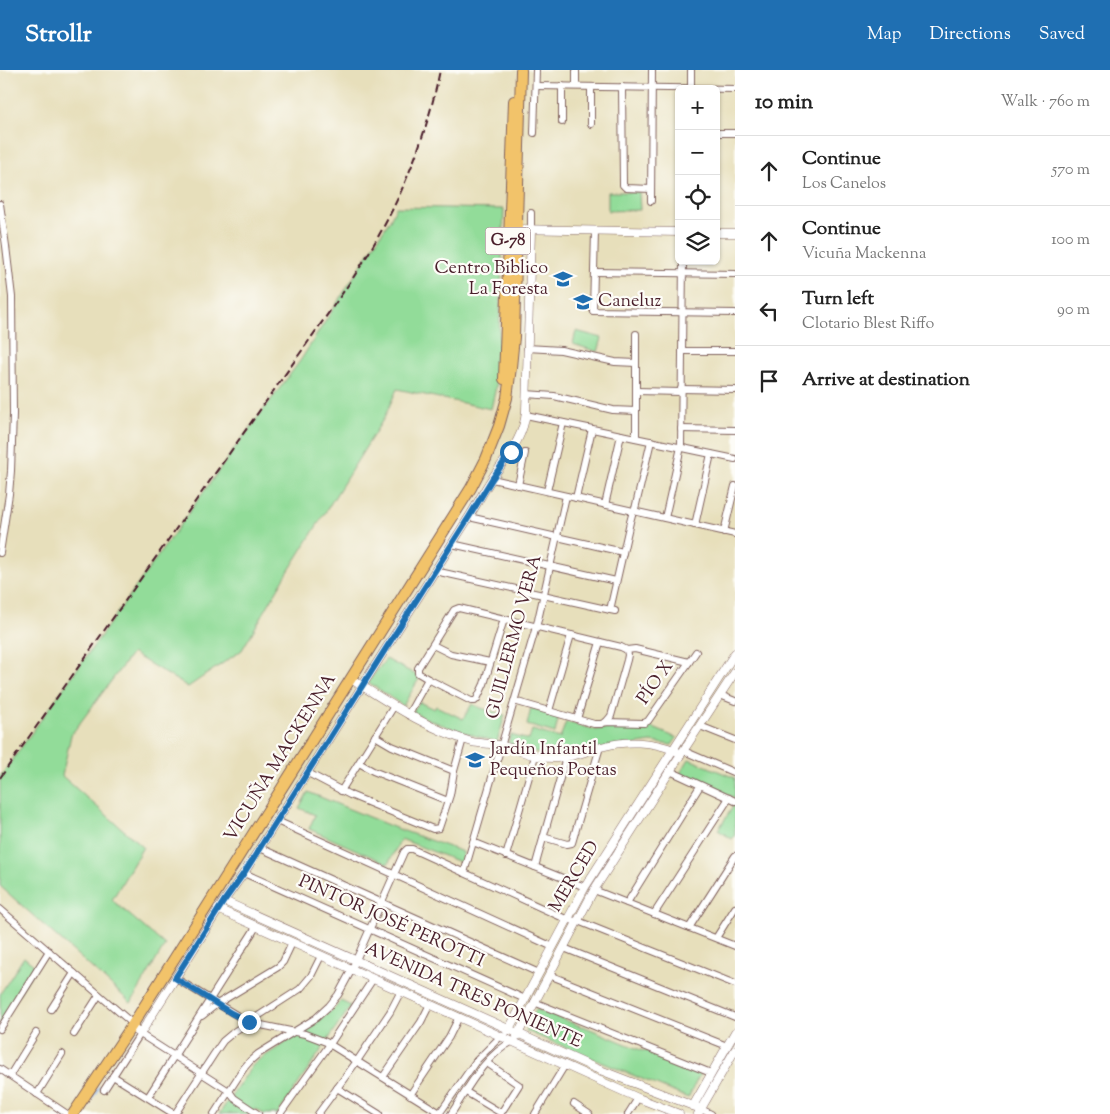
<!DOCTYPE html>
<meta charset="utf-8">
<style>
:root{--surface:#fff;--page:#f2f2f2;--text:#222;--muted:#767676;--line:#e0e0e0;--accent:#1f6fb2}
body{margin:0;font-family:"Sorts Mill Goudy",serif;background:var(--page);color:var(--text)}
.controls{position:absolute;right:15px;top:15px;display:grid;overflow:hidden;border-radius:8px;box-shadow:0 1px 4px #0004}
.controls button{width:45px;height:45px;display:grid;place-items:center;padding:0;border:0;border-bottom:1px solid var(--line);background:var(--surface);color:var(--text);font:25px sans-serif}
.stop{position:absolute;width:15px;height:15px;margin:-11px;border:4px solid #1f6fb2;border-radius:50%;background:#fff}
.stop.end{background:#1f6fb2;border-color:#fff;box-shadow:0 1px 5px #0008}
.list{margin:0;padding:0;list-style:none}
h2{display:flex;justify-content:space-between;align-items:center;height:65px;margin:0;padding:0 20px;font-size:21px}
h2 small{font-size:16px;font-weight:400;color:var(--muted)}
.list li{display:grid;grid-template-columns:32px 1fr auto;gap:15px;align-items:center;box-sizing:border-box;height:70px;padding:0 20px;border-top:1px solid var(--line)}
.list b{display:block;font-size:19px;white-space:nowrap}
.list p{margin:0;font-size:16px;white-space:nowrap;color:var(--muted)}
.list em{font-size:16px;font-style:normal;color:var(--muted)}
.icon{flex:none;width:28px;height:28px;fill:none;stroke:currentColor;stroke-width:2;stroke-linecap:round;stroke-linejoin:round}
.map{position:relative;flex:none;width:735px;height:1044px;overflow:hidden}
header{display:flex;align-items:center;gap:30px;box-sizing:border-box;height:70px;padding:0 25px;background:var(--accent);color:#fff}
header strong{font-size:24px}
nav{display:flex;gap:28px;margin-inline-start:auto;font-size:18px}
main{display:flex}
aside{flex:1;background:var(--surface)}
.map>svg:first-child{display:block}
</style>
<header>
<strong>Strollr</strong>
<nav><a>Map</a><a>Directions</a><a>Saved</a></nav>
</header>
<main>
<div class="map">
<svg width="735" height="1044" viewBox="0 0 735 1044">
<rect width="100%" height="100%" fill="#fdfcf7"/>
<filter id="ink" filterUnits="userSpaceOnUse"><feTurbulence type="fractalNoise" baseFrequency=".02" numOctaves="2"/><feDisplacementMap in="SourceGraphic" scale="10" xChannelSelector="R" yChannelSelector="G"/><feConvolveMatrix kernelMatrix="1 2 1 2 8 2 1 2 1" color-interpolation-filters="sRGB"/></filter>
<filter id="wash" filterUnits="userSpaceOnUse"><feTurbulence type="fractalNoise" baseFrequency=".0096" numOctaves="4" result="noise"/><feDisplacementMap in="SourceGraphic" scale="20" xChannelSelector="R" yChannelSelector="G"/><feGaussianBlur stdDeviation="1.12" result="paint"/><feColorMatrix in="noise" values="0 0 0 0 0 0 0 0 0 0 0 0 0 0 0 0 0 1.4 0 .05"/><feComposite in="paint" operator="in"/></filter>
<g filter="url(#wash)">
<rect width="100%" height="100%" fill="#e7dfbb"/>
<g fill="#92dc99" stroke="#6e7e62">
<polygon points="608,122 639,122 640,140 608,141"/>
<polygon points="396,137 504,139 498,299 496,317 491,339 397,319 384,348 283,510 242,580 188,617 132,583 71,665 62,706 143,777 112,830 165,875 131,933 0,816 0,707 235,378 300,291 390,150"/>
<polygon points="576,261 602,268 598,282 573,274"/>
<polygon points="386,589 420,607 403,636 368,612"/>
<path d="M419,632l15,7 2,-3 27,13 9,-15 9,4 24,7 -8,27c-28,-8 -57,-16 -84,-30z"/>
<polygon points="531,638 559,645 555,663 527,655"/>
<polygon points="566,652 596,660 613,657 651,657 677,668 672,675 651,672 571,685 549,686 509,676 508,673 511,665 529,670 532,660 560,668"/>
<polygon points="689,689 735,708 735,728 679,705"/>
<polygon points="308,722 393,757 463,782 462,793 401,769 388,794 309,759 315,745 299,738"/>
<polygon points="734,735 735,736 735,765 732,769 718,760"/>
<polygon points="24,887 36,897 0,954 0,924"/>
<polygon points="341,931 351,936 278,1044 264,1044 255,1039 252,1044 219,1044 252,996 257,991 311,957 336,937"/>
<polygon points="536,939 583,957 583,956 643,981 644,980 700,1004 688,1028 526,961"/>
</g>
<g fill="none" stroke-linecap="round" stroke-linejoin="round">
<polyline stroke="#7aace6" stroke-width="2" points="82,1044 99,1017"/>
</g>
</g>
<g filter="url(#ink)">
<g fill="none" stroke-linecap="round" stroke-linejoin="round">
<g stroke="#81625d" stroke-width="8">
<g id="minor">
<polyline points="536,16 735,19"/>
<polyline points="576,16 576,0"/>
<polyline points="622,17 623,115 626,118 651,119"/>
<polyline points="691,19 691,0"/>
<polyline points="562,52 562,16"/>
<polyline points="591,54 591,17"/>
<polyline points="534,63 536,0"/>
<polyline points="716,63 735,63"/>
<polyline points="651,131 652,0"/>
<polyline points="0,134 6,176 12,227 13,344 11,401 9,424 0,483"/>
<polyline points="531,160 531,143"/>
<polyline points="595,161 593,241 735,243"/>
<polyline points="594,202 735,204"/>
<polyline points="527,278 561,280 615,292 636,293"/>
<polyline points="682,281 735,281"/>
<polyline points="681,319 735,320"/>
<polyline points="636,321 681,322"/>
<polyline points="526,324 554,326 613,340 636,341"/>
<polyline points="526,345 735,389"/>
<polyline points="681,359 735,360"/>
<polyline points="636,368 636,264"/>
<polyline points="492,409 735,464"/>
<polyline points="518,415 525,383"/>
<polyline points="547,421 563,353"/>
<polyline points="576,428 592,359"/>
<polyline points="605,435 621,365"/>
<polyline points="469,447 623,482"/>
<polyline points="665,448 681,377 683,191"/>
<polyline points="695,455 711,384"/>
<polyline points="724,462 735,416"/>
<polyline points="452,474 616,511"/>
<polyline points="435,501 615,541"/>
<polyline points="610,540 630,452 633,441 635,439 651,371"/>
<polyline points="504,549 484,614 477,629 475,631 471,631 428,609 418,603 418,598 454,540 459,538 621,577 627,580"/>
<polyline points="433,575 451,584 490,592"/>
<polyline points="627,580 635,579 689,592"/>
<polyline points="720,625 735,631"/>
<polyline points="514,631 594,654 601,654 606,652 644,653 648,651 696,582"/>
<polyline points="549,641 571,565"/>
<polyline points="408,645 428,609"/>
<polyline points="577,649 600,572"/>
<polyline points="606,652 611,646 627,590 628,585 627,580"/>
<polyline points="700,656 735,670"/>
<polyline points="375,666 392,676 454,701"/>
<polyline points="684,681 735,703"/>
<polyline points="359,693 373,701 448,731"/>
<polyline points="670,701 735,731"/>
<polyline points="308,703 350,725 433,759 439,758 450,725 454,701 463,669"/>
<polyline points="341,721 394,636"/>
<polyline points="277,751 553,877"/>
<polyline points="543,767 567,774 572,773 600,677"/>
<polyline points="473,772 585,817"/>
<polyline points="260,778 539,903"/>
<polyline points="506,786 535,686"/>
<polyline points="535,797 566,687"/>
<polyline points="244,803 525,929"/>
<polyline points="464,803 538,550 566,426"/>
<polyline points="594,820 735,876"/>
<polyline points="627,833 700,716"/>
<polyline points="0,839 133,954"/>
<polyline points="654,844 729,728"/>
<polyline points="689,858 735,786"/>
<polyline points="716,868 735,838"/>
<polyline points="564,878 735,947"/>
<polyline points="549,905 727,976"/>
<polyline points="175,908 243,949 261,955 305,964 326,972 440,1043"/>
<polyline points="534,932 711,1003"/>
<polyline points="51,939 74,903"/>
<polyline points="202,946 217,934 278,897 283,892 292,873"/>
<polyline points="0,959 49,881"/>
<polyline points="74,964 99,925"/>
<polyline points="0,999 67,1044"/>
<polyline points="10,1005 36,963"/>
<polyline points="113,1006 174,1044"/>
<polyline points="383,1007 421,952 430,934"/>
<polyline points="337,1018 379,1044"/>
<polyline points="104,1020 140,964 229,1021 234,1028 258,1044"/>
<polyline points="466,1022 501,1043 519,1015 487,993"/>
<polyline points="37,1024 62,984"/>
<polyline points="410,1025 449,967 459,947"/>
<polyline points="148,1027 256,857"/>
<polyline points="574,1034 589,1044"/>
<polyline points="701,1039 711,1044"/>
<polyline points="175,1044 214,984 223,971 235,961 300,919 311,906 321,886"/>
<polyline points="214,1044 244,998 250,991 258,984 316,948 329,936 338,925 352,899 404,782 407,779 412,779 568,850 578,851 735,914"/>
<polyline points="280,1044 330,974 373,909"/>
<polyline points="318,1044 357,991 390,942 401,921"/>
<polyline points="439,1044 476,991 501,966"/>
<path d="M451,1044c17,-26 33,-58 62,-73"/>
<polyline points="535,1044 565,995"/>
<polyline points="628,1044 638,1028"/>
</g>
</g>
<g stroke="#81625d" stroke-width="9">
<g id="tertiary">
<polyline points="513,159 679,162"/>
<polyline points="716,163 735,163"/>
<path d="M351,609c38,24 76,50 121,63 9,2 20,1 30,4 19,4 35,13 55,12 15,0 30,-7 44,-11 24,-7 52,-6 75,4"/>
<polyline points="224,831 595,998 701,1039"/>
<polyline points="218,839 638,1028 679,1044"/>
<path d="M131,957l9,7 2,-3 82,-130 20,-28 225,-356c8,-13 15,-27 24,-40 14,-21 31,-39 33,-66l5,-181"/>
<polyline points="507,961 509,959 585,817 735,583"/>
<polyline points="517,966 594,820 670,701 735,602"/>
<polyline points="693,1036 735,962"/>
<polyline points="698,1044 735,980"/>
</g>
</g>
<g stroke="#81625d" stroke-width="12">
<g id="primary">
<polyline points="504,309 514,31"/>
<polyline points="73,1044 133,954 471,418 486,389 499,356 507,328 511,297 514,267 521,0"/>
</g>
</g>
<use href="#minor" stroke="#fff" stroke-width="6"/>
<use href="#tertiary" stroke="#fff" stroke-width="8"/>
<use href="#primary" stroke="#f2c36a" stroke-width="10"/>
<path stroke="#4a1f2b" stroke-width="2" stroke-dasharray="8 4" stroke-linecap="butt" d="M0,708l344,-487c47,-67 80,-141 96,-221"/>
</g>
</g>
<g fill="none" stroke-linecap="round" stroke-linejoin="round" filter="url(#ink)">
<polyline stroke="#1f6fb2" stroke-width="6" points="249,952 231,943 175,908 224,831 244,803 469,447 492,409 511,382"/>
</g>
<defs>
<g id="school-bare" transform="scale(1.5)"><path d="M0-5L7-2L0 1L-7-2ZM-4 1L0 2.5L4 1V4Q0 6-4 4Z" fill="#1f6fb2" stroke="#fdfcf7" stroke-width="2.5" paint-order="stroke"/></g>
</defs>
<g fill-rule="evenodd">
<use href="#school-bare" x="563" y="209"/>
<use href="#school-bare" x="583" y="232"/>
<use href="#school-bare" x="475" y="690"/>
</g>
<g text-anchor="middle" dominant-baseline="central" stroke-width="4.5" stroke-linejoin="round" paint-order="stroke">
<rect fill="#fdfcf7" stroke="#806168" stroke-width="1" x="485.5" y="157.5" width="45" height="27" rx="4"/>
<g font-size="16" font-weight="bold" fill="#4a1f2b">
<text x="508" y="171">G-78</text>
</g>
<g font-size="18" fill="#4a1f2b" stroke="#fdfcf7" text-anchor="start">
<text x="548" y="199" text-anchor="end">Centro Biblico<tspan x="548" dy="21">La Foresta</tspan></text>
<text x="598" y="232">Caneluz</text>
<text x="490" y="680">Jardín Infantil<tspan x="490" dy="21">Pequeños Poetas</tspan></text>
</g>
<g font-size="18" fill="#4a1f2b" stroke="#fdfcf7">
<text transform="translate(515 567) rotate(-75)">GUILLERMO VERA</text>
<text transform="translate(656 613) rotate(-55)">PÍO X</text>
<text transform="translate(281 688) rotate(-58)">VICUÑA MACKENNA</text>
<text transform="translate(575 807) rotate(-59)">MERCED</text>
<text transform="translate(391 852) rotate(24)">PINTOR JOSÉ PEROTTI</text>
<text transform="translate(473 926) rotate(24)">AVENIDA TRES PONIENTE</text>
</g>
</g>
</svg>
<div class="controls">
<button>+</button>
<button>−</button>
<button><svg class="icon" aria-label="locate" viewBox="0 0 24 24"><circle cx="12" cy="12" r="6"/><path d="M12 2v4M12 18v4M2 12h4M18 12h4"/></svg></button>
<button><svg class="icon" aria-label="layers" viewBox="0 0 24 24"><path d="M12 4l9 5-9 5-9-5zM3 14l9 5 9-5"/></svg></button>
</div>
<div class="stop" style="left:511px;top:382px"></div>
<div class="stop end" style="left:249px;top:952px"></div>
</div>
<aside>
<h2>10 min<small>Walk · 760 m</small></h2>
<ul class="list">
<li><svg class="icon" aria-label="ahead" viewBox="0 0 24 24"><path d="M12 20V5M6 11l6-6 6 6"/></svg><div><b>Continue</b><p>Los Canelos</p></div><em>570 m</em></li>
<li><svg class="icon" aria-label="ahead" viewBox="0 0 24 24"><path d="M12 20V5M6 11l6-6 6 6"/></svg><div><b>Continue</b><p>Vicuña Mackenna</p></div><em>100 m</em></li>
<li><svg class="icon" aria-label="left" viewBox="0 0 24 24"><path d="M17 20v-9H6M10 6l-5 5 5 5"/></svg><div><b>Turn left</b><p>Clotario Blest Riffo</p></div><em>90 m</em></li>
<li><svg class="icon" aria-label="arrive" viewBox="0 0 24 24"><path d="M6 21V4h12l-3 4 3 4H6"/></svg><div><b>Arrive at destination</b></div></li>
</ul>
</aside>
</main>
